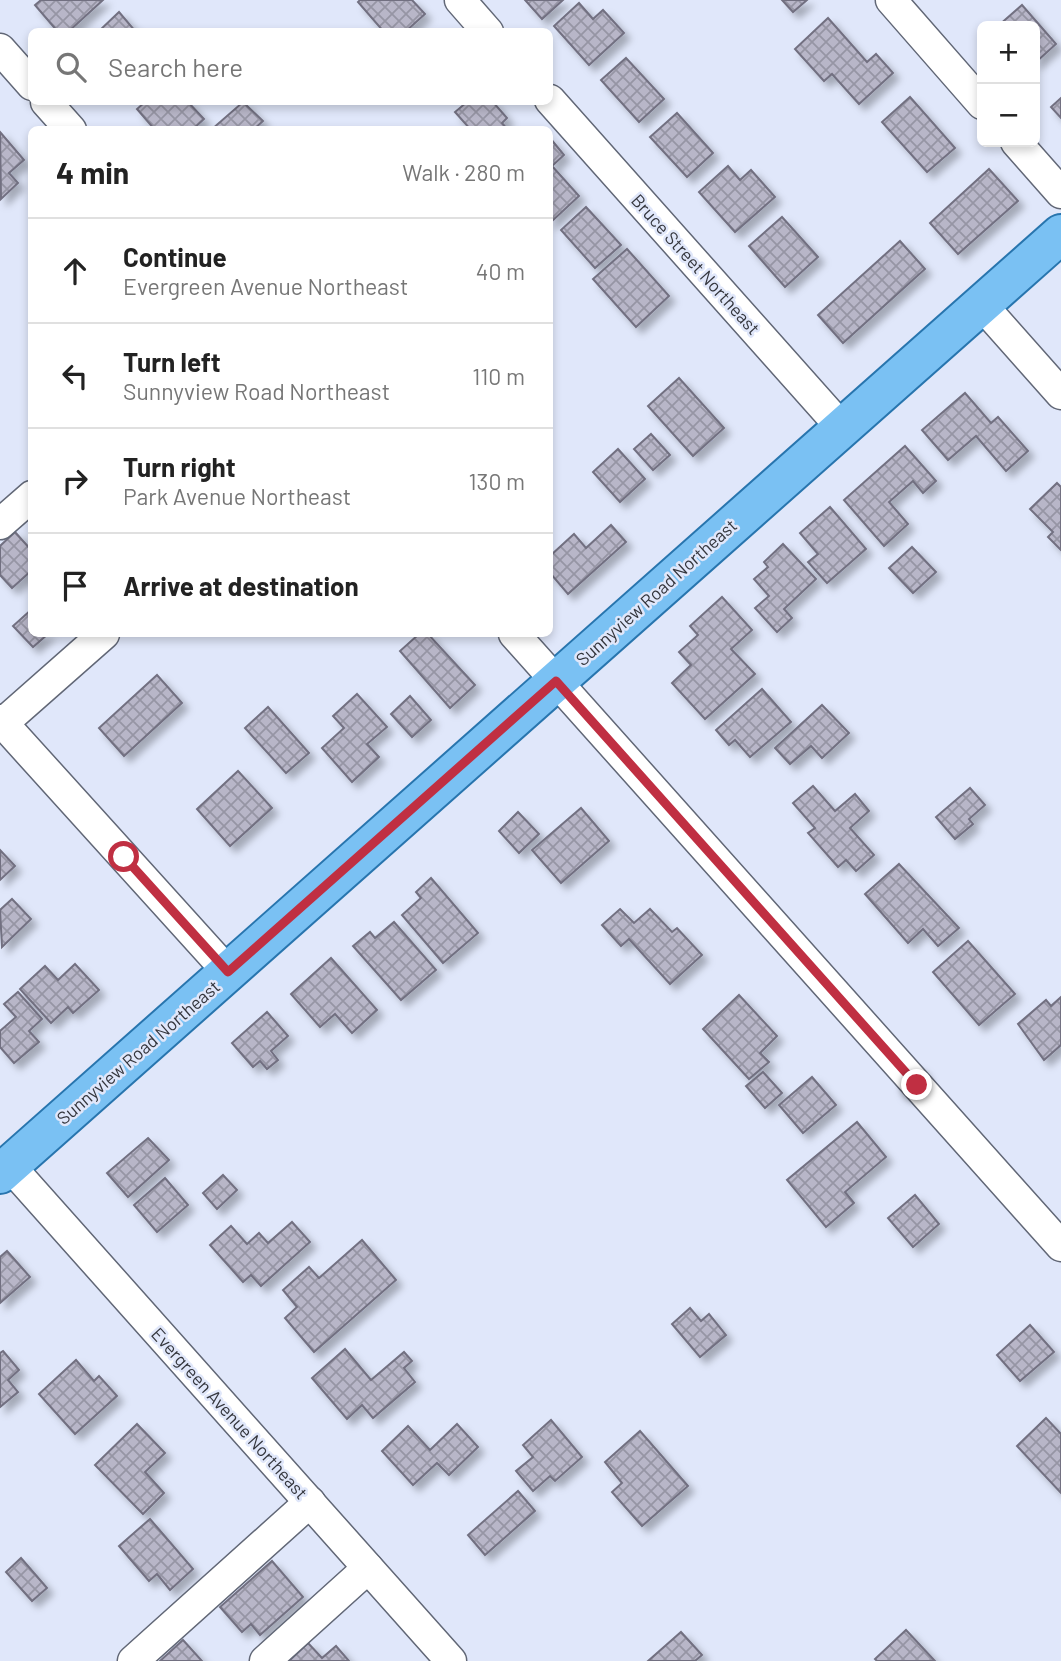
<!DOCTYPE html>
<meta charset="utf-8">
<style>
:root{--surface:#fff;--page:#f6f6f6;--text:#222;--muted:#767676;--line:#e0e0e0}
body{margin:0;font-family:Barlow,sans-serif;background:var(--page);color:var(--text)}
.controls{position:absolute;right:21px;top:21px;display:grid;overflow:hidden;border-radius:10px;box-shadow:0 4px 10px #0003}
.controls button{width:63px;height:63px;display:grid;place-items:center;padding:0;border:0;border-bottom:2px solid var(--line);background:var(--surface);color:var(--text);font:35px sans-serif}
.stop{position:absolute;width:21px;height:21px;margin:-16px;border:5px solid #c02f42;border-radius:50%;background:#fff}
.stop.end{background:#c02f42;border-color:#fff;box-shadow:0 2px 7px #0008}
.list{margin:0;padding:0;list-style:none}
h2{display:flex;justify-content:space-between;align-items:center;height:91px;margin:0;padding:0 28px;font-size:30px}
h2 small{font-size:23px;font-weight:400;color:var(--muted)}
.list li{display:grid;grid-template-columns:46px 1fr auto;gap:21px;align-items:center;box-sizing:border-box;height:105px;padding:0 28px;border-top:2px solid var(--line)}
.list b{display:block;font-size:26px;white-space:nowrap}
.list p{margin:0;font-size:23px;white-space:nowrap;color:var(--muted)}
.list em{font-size:23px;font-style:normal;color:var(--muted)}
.icon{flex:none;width:38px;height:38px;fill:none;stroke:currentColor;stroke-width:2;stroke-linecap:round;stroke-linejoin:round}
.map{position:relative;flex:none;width:1061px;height:1661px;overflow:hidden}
.search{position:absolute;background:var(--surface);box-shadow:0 4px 10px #0003;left:28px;top:28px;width:525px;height:77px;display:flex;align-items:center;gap:18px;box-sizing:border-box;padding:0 24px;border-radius:10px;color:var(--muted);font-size:26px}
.panel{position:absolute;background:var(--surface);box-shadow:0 4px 10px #0003;left:28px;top:126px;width:525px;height:511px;border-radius:10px}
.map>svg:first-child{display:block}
</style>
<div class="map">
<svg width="1061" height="1661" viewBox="0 0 1061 1661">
<defs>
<pattern id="building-cross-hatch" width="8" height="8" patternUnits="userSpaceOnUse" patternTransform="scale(1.75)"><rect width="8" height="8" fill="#b8b6c8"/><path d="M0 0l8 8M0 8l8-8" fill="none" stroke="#9695a4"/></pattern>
<filter id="shadow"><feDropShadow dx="6" dy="6" stdDeviation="3.5" flood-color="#0004"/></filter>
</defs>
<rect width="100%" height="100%" fill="#e0e7fa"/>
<g fill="url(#building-cross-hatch)" stroke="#727081" stroke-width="2" filter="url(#shadow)">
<polygon points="41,0 103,0 68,32 58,32 35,5"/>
<polygon points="360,0 412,0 425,14 405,32 384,32 358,2"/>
<polygon points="525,0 563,0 542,19"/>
<polygon points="782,0 807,0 793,12"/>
<polygon points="579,3 593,19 603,10 624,33 589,65 554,26"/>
<polygon points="1022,5 1056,44 1035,63 1035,26 998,26"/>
<polygon points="119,12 136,32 98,32"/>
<polygon points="828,18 867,62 876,54 893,73 859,104 832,74 824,81 795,49"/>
<polygon points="626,58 664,99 639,122 601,80"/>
<polygon points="910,97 955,148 927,172 882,122"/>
<polygon points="1061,98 1061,118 1051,107"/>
<polygon points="145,102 188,102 204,119 192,130 155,130 137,109"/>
<polygon points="243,102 263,121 253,130 211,130"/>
<polygon points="467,102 493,102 507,118 502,123 508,130 471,130 455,112"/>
<polygon points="677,113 713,153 687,177 650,137"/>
<polygon points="0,132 24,160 9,173 18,183 1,199"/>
<polygon points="550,138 564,155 552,166 579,196 550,223"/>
<polygon points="728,166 740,180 751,170 775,197 735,232 699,192"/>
<polygon points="989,169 1018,201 958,254 930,223"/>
<polygon points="586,207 621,245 595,268 561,230"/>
<polygon points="782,217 818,257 785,287 749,246"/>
<polygon points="900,241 925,269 843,343 818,315"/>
<polygon points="627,249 669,296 636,327 593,279"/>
<polygon points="679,378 724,428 693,456 648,406"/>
<polygon points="965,393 991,423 998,417 1028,451 1006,471 976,436 948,460 922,430"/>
<polygon points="651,434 670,455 653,470 634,449"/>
<polygon points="905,446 936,481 923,493 913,481 889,502 908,524 884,546 844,500"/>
<polygon points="618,449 645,479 620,502 593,472"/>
<polygon points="1057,483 1061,487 1061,550 1048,537 1053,532 1030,509"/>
<polygon points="830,507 866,549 827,583 808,562 818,554 800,533"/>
<polygon points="611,525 626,542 568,594 550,573 550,556 574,534 586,548"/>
<polygon points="15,532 32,551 32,570 12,588 0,575 0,546"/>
<polygon points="783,544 816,579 784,609 792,618 777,632 755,608 769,596 754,579 768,567 764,562"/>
<polygon points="912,547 936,572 913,593 889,568"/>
<polygon points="722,597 752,630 731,649 755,674 705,719 672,683 691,665 679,652 698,635 690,626"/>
<polygon points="32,609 32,634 48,634 33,647 13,626"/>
<polygon points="419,634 428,634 475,685 450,708 400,651"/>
<polygon points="157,675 182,703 124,756 99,728"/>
<polygon points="762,689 791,722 750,757 735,740 729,745 716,730"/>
<polygon points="357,694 387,727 367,744 379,757 352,782 322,748 344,728 333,716"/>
<polygon points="410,696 431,720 412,737 391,714"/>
<polygon points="822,705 849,733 822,758 811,746 790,764 775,748"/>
<polygon points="268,707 309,753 286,773 245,728"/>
<polygon points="238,771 272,808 230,846 197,809"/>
<polygon points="813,786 835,811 855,794 869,811 850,828 874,855 856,871 846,860 838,867 808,833 815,828 793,803"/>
<polygon points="970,788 985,805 969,819 973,824 955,839 936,817"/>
<polygon points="581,808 609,841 561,883 532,850"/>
<polygon points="518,812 539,834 519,853 499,831"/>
<polygon points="0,850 15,866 0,880"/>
<polygon points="899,864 959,928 938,946 923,929 908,943 865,894"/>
<polygon points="431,878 478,933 443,963 402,915 421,898 416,892"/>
<polygon points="12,899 31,919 2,947 0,910"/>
<polygon points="620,909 634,923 650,909 672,932 677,928 702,955 670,984 629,939 621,946 602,925"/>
<polygon points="394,922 436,970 401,1000 353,946 370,932 375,938"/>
<polygon points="968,941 1015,994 979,1025 933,972"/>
<polygon points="331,958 377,1010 352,1033 335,1014 320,1027 291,994"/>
<polygon points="75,964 99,990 73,1013 68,1007 51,1023 20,989 45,966 58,980"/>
<polygon points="18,992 42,1019 29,1031 39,1042 14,1063 0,1047 0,1031 16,1017 4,1004"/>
<polygon points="739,995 777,1036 760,1053 769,1062 749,1079 703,1029"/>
<polygon points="1061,997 1061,1045 1044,1060 1018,1024 1046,1000 1051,1006"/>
<polygon points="267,1012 288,1036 271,1051 278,1060 267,1069 260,1061 253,1067 232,1043"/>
<polygon points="763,1072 782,1093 765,1108 746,1086"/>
<polygon points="812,1077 836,1105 803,1133 779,1105"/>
<polygon points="857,1122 886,1157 845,1192 854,1203 826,1227 787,1180"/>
<polygon points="148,1138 169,1160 128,1197 107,1173"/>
<polygon points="223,1175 237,1190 217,1209 203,1193"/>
<polygon points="165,1178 188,1205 157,1232 134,1205"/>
<polygon points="915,1195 939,1224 913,1247 888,1218"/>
<polygon points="292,1222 310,1242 261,1286 251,1275 243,1282 210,1245 231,1226 247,1244 259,1233 268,1243"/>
<polygon points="362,1240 396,1280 314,1352 285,1318 297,1307 283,1290 309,1267 319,1278"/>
<polygon points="7,1251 30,1277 0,1303 0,1257"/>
<polygon points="690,1308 701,1321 709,1314 726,1335 700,1357 672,1324"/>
<polygon points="1030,1325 1054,1352 1020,1381 997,1355"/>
<polygon points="345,1349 371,1380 404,1352 412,1361 404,1368 415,1382 373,1418 362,1405 347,1419 312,1378"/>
<polygon points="3,1351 19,1370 8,1380 18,1392 0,1407 0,1353"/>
<polygon points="76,1360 94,1381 99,1376 117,1396 75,1434 39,1394"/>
<polygon points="1046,1418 1061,1434 1061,1493 1017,1446"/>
<polygon points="551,1420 582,1457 555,1481 550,1476 533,1491 516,1471 533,1457 523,1445"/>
<polygon points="137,1424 165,1453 145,1472 164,1493 143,1514 95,1465"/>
<polygon points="457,1424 478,1447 449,1475 437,1463 413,1485 382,1451 408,1426 430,1450"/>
<polygon points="640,1431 688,1486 642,1526 612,1492 622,1483 605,1462"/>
<polygon points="518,1491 535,1511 485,1555 468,1535"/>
<polygon points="150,1519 193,1569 170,1590 157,1574 149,1581 119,1546"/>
<polygon points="21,1558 47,1588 32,1601 6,1572"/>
<polygon points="272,1561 303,1597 260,1635 251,1624 242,1632 220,1607"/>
<polygon points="906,1630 935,1661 877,1661 875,1659"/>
<polygon points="681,1632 702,1655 695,1661 648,1661"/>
<polygon points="183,1640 202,1661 160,1661"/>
<polygon points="308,1643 322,1658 336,1646 349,1661 289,1661"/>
</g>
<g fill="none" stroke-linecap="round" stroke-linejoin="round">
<g stroke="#616776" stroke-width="33">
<g id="minor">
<polyline points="460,0 488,32"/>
<polyline points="891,0 982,104"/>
<polyline points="0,49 32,85"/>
<polyline points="550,100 842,428"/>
<polyline points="46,102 71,130"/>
<polyline points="1016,142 1061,193"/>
<polyline points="982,305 1061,394"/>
<polyline points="0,524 32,496"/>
<polyline points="514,634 1061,1246"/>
<polyline points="0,720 228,972"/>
<polyline points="3,723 104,634"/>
<polyline points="9,1165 451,1661"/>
<polyline points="133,1661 310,1502"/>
<polyline points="265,1661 368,1568"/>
</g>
</g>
<g stroke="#2875ae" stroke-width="42">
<polyline id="major" points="0,1174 1061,234"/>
</g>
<use href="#minor" stroke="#fff" stroke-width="30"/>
<use href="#major" stroke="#7ac1f3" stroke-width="38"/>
</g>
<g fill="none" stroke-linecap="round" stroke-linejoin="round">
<polyline stroke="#c02f42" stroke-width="9" points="124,857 228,972 556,681 917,1085"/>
</g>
<g text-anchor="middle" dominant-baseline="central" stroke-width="5" stroke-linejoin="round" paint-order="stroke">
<g font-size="18" fill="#34363d" stroke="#e0e7fa">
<text transform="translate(696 264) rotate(48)">Bruce Street Northeast</text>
<text transform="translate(656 592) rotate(-42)">Sunnyview Road Northeast</text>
<text transform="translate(138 1052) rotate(-41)">Sunnyview Road Northeast</text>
<text transform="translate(230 1413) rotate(48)">Evergreen Avenue Northeast</text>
</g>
</g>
</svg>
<div class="controls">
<button>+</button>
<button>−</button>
</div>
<div class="stop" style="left:124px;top:857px"></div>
<div class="stop end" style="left:917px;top:1085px"></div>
<div class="search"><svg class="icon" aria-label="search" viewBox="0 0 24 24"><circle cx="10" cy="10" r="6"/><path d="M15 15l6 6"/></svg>Search here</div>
<section class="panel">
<h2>4 min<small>Walk · 280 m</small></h2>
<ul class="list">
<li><svg class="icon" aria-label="ahead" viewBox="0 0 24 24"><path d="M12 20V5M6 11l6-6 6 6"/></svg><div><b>Continue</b><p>Evergreen Avenue Northeast</p></div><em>40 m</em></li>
<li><svg class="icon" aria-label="left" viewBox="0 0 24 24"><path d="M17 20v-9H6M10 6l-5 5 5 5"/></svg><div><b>Turn left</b><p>Sunnyview Road Northeast</p></div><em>110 m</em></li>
<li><svg class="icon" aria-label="right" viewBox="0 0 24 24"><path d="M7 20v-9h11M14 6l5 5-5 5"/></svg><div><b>Turn right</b><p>Park Avenue Northeast</p></div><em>130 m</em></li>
<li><svg class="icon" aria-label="arrive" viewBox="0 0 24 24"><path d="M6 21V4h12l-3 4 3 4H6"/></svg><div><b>Arrive at destination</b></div></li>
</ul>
</section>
</div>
